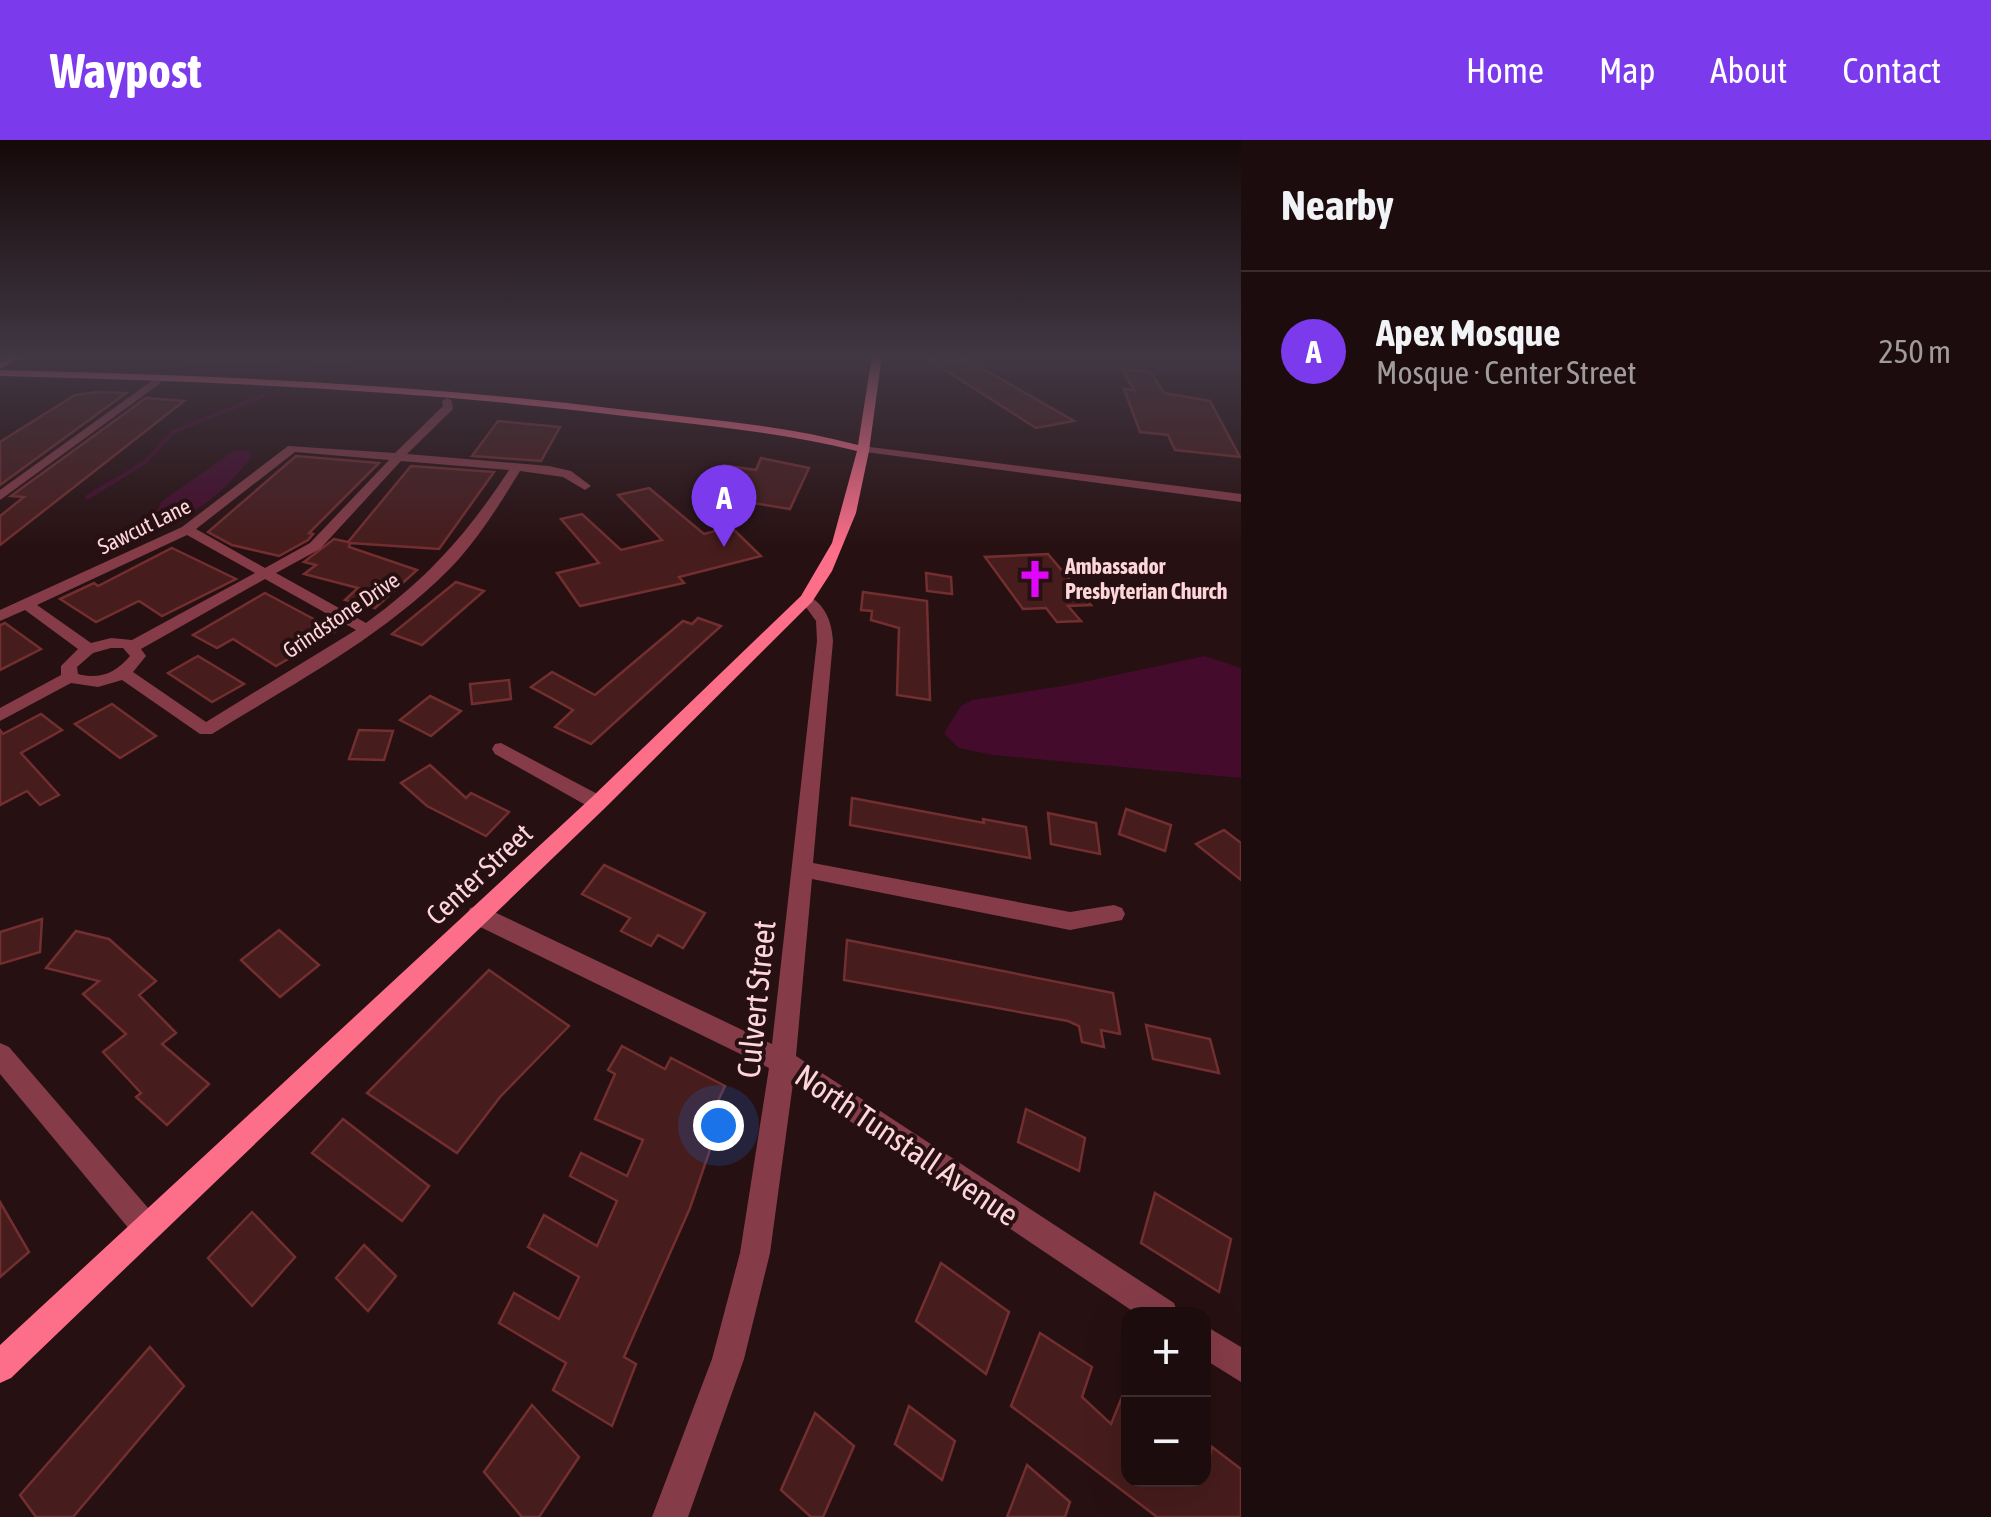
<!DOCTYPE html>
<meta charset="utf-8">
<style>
:root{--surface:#1d0c0d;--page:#2a1a1b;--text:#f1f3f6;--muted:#a09b9d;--line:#3b2c2e;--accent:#7c3aed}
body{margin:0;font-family:"Asap Condensed",sans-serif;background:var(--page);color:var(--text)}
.controls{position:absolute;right:30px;bottom:30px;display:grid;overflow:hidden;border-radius:20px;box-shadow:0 10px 40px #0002}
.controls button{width:90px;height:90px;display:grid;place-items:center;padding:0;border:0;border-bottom:2px solid var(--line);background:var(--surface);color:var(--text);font:50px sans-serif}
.you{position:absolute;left:718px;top:985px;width:35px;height:35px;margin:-25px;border:8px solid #fff;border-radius:50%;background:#1a73e8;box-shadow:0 0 0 15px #1a73e833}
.badge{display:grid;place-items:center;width:65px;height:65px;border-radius:50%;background:var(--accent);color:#fff;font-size:32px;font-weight:700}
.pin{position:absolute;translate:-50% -82px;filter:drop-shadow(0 2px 5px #0008)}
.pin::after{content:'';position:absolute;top:52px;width:35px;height:30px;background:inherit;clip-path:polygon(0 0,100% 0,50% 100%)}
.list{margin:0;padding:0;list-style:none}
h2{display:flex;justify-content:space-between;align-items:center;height:130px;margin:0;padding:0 40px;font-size:42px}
h2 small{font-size:32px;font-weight:400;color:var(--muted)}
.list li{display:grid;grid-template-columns:65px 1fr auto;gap:30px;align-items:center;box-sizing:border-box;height:160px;padding:0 40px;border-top:2px solid var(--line)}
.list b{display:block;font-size:38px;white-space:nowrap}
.list p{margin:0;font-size:32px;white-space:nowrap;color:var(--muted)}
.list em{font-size:32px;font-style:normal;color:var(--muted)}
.map{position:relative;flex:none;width:1241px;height:1377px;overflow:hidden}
header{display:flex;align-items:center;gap:60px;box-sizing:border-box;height:140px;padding:0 50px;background:var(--accent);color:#fff}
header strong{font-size:48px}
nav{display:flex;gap:55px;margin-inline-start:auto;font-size:35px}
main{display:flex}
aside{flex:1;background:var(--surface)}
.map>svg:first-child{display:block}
</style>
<header>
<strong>Waypost</strong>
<nav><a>Home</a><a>Map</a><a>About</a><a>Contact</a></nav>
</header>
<main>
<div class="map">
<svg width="1241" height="1377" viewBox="0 0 1241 1377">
<rect width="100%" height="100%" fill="#271011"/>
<g fill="#440b2c">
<polygon points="193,215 269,215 280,219 265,226 184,223"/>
<path d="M235,310l13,1 4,5c-18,25 -65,73 -98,65l7,-19z"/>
<polygon points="1205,516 1241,528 1241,638 993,615 959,608 944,593 961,566 972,560 1069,545"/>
</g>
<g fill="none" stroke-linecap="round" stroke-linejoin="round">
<g stroke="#440b2c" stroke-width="4">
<polyline points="304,233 357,215"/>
<polyline points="108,345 145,322 173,292 265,255"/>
</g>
<polyline stroke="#440b2c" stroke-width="5" points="88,357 112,342"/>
</g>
<g fill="#471c1c" stroke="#732e2f" stroke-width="2.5">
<polygon points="922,215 959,215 1074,281 1036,288"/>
<polygon points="1122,229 1150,232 1164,253 1210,261 1240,317 1175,310 1168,295 1140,292 1124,249 1134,250"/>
<polygon points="98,252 126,253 0,345 0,302 75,255"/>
<polygon points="146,258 184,261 0,405 0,376 24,357 11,356"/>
<polygon points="498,281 560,287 541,321 472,316"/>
<polygon points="296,316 379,323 309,393 313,394 308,400 279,416 232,405 208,392"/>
<polygon points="761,318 809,328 790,369 740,361 743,355 709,349 723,325 756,330"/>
<polygon points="411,326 494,332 439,409 350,403 349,407 417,430 375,468 345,460 358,448 304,434 316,425 304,422 334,399 348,402"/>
<polygon points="649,348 704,394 731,387 761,416 679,437 684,443 580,466 557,433 599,423 561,379 582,374 621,410 662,400 618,355"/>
<polygon points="172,408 236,439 162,476 139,461 96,482 60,459 94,443 98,446"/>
<polygon points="1048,414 1091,465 1068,466 1081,481 1057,482 1046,468 1023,469 985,417"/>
<polygon points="926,433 951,437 952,454 927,451"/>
<polygon points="456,442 484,451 422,505 392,494"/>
<polygon points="863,452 927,461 930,560 897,555 899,488 871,480 872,471 861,470"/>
<polygon points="265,453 336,491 276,526 233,499 217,508 193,495"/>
<polygon points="698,478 721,486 591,604 555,587 573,570 531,547 552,532 595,555 683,481 692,484"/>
<polygon points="5,483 41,509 0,530 0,485"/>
<polygon points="198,516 244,544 212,562 168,533"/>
<polygon points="509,540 511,559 472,564 470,544"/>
<polygon points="430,556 461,571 431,596 400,580"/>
<polygon points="112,564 156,596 120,618 75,584"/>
<polygon points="41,574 62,590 21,613 59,655 40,665 27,651 0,665 0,590 3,594"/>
<polygon points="359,590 393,591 384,620 349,619"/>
<polygon points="430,625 466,658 471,653 509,672 486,696 427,666 401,643"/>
<polygon points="852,658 984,683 983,679 1026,687 1030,718 850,685"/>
<polygon points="1126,669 1171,685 1165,711 1119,694"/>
<polygon points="1048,673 1096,683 1100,714 1051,704"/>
<polygon points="1224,690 1241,703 1241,740 1196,704"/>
<polygon points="604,725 705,773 683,808 658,795 651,806 621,791 630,778 582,754"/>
<polygon points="42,779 40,812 0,824 0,792"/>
<polygon points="279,790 319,825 280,857 241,820"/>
<polygon points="76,791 109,799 156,841 139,855 176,893 162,904 209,944 167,985 136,957 141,953 103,912 126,894 83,854 99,841 46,828"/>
<polygon points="847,800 1113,853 1120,894 1101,890 1104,907 1082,902 1079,886 1068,881 844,840"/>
<polygon points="489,830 569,886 500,957 457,1013 367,953"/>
<polygon points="1146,885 1210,899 1219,933 1153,919"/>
<polygon points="622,906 665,929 671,918 725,946 700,999 712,1004 690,1068 624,1217 636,1224 612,1286 553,1250 566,1223 499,1183 514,1153 559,1179 579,1137 528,1107 544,1075 597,1106 617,1061 570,1036 581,1013 627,1036 643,1000 595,979 615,934 608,930"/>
<polygon points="1026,969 1085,998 1079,1031 1018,1002"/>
<polygon points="343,979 429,1046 402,1081 312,1013"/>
<polygon points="1155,1053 1231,1099 1219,1152 1141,1103"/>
<polygon points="0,1062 29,1112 0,1137"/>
<polygon points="252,1072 295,1117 252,1166 208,1118"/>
<polygon points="364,1105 396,1136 368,1171 336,1138"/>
<polygon points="941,1123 1009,1172 986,1234 916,1181"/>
<polygon points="1040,1193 1092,1227 1082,1257 1111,1284 1128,1242 1128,1340 1204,1340 1212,1307 1241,1329 1241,1377 1157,1377 1011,1266"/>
<polygon points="150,1207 184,1246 73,1377 36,1377 20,1355"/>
<polygon points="532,1265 579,1317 539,1377 522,1377 484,1332"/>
<polygon points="909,1266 955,1301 942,1340 895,1304"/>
<polygon points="815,1273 854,1306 823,1377 811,1377 781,1350"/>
<polygon points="1027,1325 1070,1362 1065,1377 1007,1377"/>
</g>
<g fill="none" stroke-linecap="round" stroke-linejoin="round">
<g fill="#853c48" fill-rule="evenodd">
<polygon points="153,240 162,242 0,360 0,350"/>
<path d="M447,258l5,3 1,8 -46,45 142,12 22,5 20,15 -6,4 -22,-13 -43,-6c-19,31 -38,62 -62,89 -69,74 -161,121 -246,174h-12l-78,-54 -24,7 -27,-4 -71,38v-13l61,-33v-9l17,-17 -53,-39 -25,11v-11l182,-83 106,-81 107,7 48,-47 -1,-5zM295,312l94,8 -79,83 -45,25 -69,-39zM401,321l108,9c-42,64 -81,108 -143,153l-90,-50 44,-24zM187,395l68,38 -123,67 -21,-2 -20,5 -54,-38zM265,439l91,51 -150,92 -73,-50 13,-16 -5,-7zM111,508h12l7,8c-14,17 -31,24 -52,18l-1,-7 16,-14z"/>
<path d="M807,455c18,9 25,27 26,46l-20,222 257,49 44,-7 8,3 3,6 -3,6 -52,10 -258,-51 -16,177 378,247 4,11h-41l-344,-231 -23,170 -26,106 -56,158h-36l60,-158 28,-106 29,-185 -299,-146 -3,-7 3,-7 8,-2 8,2 286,136 45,-403 -1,-20 -16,-22z"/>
<polygon points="501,603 605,658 608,663 605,668 591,668 495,614 492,609 495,604"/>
<polygon points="0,903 9,907 155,1076 159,1086 155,1096 145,1100 135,1096 0,934"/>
<polygon points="1204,1185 1241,1207 1241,1242 1204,1219"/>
</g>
<polygon fill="#853c48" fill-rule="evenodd" points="862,306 1241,354 1241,362 858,311 856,309"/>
<g fill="#fd6e89" fill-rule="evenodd">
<polygon points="13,215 25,215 0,229 0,222"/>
<path d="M872,215h10l-13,96 -13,62 -24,58 -20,31 -207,206 -594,570 -11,5v-38l591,-547 210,-202 31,-53 25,-92c-76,-19 -155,-26 -233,-35 -207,-26 -415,-35 -624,-40v-6c209,5 418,14 626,40 78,9 156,15 232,35z"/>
</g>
</g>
<linearGradient id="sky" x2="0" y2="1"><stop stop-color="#150909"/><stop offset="0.53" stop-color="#413743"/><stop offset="1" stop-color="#413743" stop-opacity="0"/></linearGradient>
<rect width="1241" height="408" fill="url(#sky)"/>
<defs>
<g id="church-bare" transform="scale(3)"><path d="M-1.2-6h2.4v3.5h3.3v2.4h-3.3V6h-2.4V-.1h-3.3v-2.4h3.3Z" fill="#e005fb" stroke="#271011" stroke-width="2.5" paint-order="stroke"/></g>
</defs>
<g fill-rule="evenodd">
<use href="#church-bare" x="1035" y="439"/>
</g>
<g text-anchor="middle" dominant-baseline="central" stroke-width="8" stroke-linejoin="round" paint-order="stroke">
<g font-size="22" fill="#fed6da" stroke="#271011">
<text transform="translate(144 386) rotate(-26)">Sawcut Lane</text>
<text transform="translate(341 475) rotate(-34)">Grindstone Drive</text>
</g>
<g font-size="22" font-weight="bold" fill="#fed6da" stroke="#271011" text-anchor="start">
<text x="1065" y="426">Ambassador<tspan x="1065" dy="25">Presbyterian Church</tspan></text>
</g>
<g font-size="28" fill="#fed6da" stroke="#271011">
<text transform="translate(479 734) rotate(-43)">Center Street</text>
</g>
<g font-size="32" fill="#fed6da" stroke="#271011">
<text transform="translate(756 859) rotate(-84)">Culvert Street</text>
<text transform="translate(907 1005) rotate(34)">North Tunstall Avenue</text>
</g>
</g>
</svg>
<div class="controls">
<button>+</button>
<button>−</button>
</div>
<div class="you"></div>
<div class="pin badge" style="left:724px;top:407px">A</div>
</div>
<aside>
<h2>Nearby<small></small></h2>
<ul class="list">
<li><span class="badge">A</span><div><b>Apex Mosque</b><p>Mosque · Center Street</p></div><em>250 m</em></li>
</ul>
</aside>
</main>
